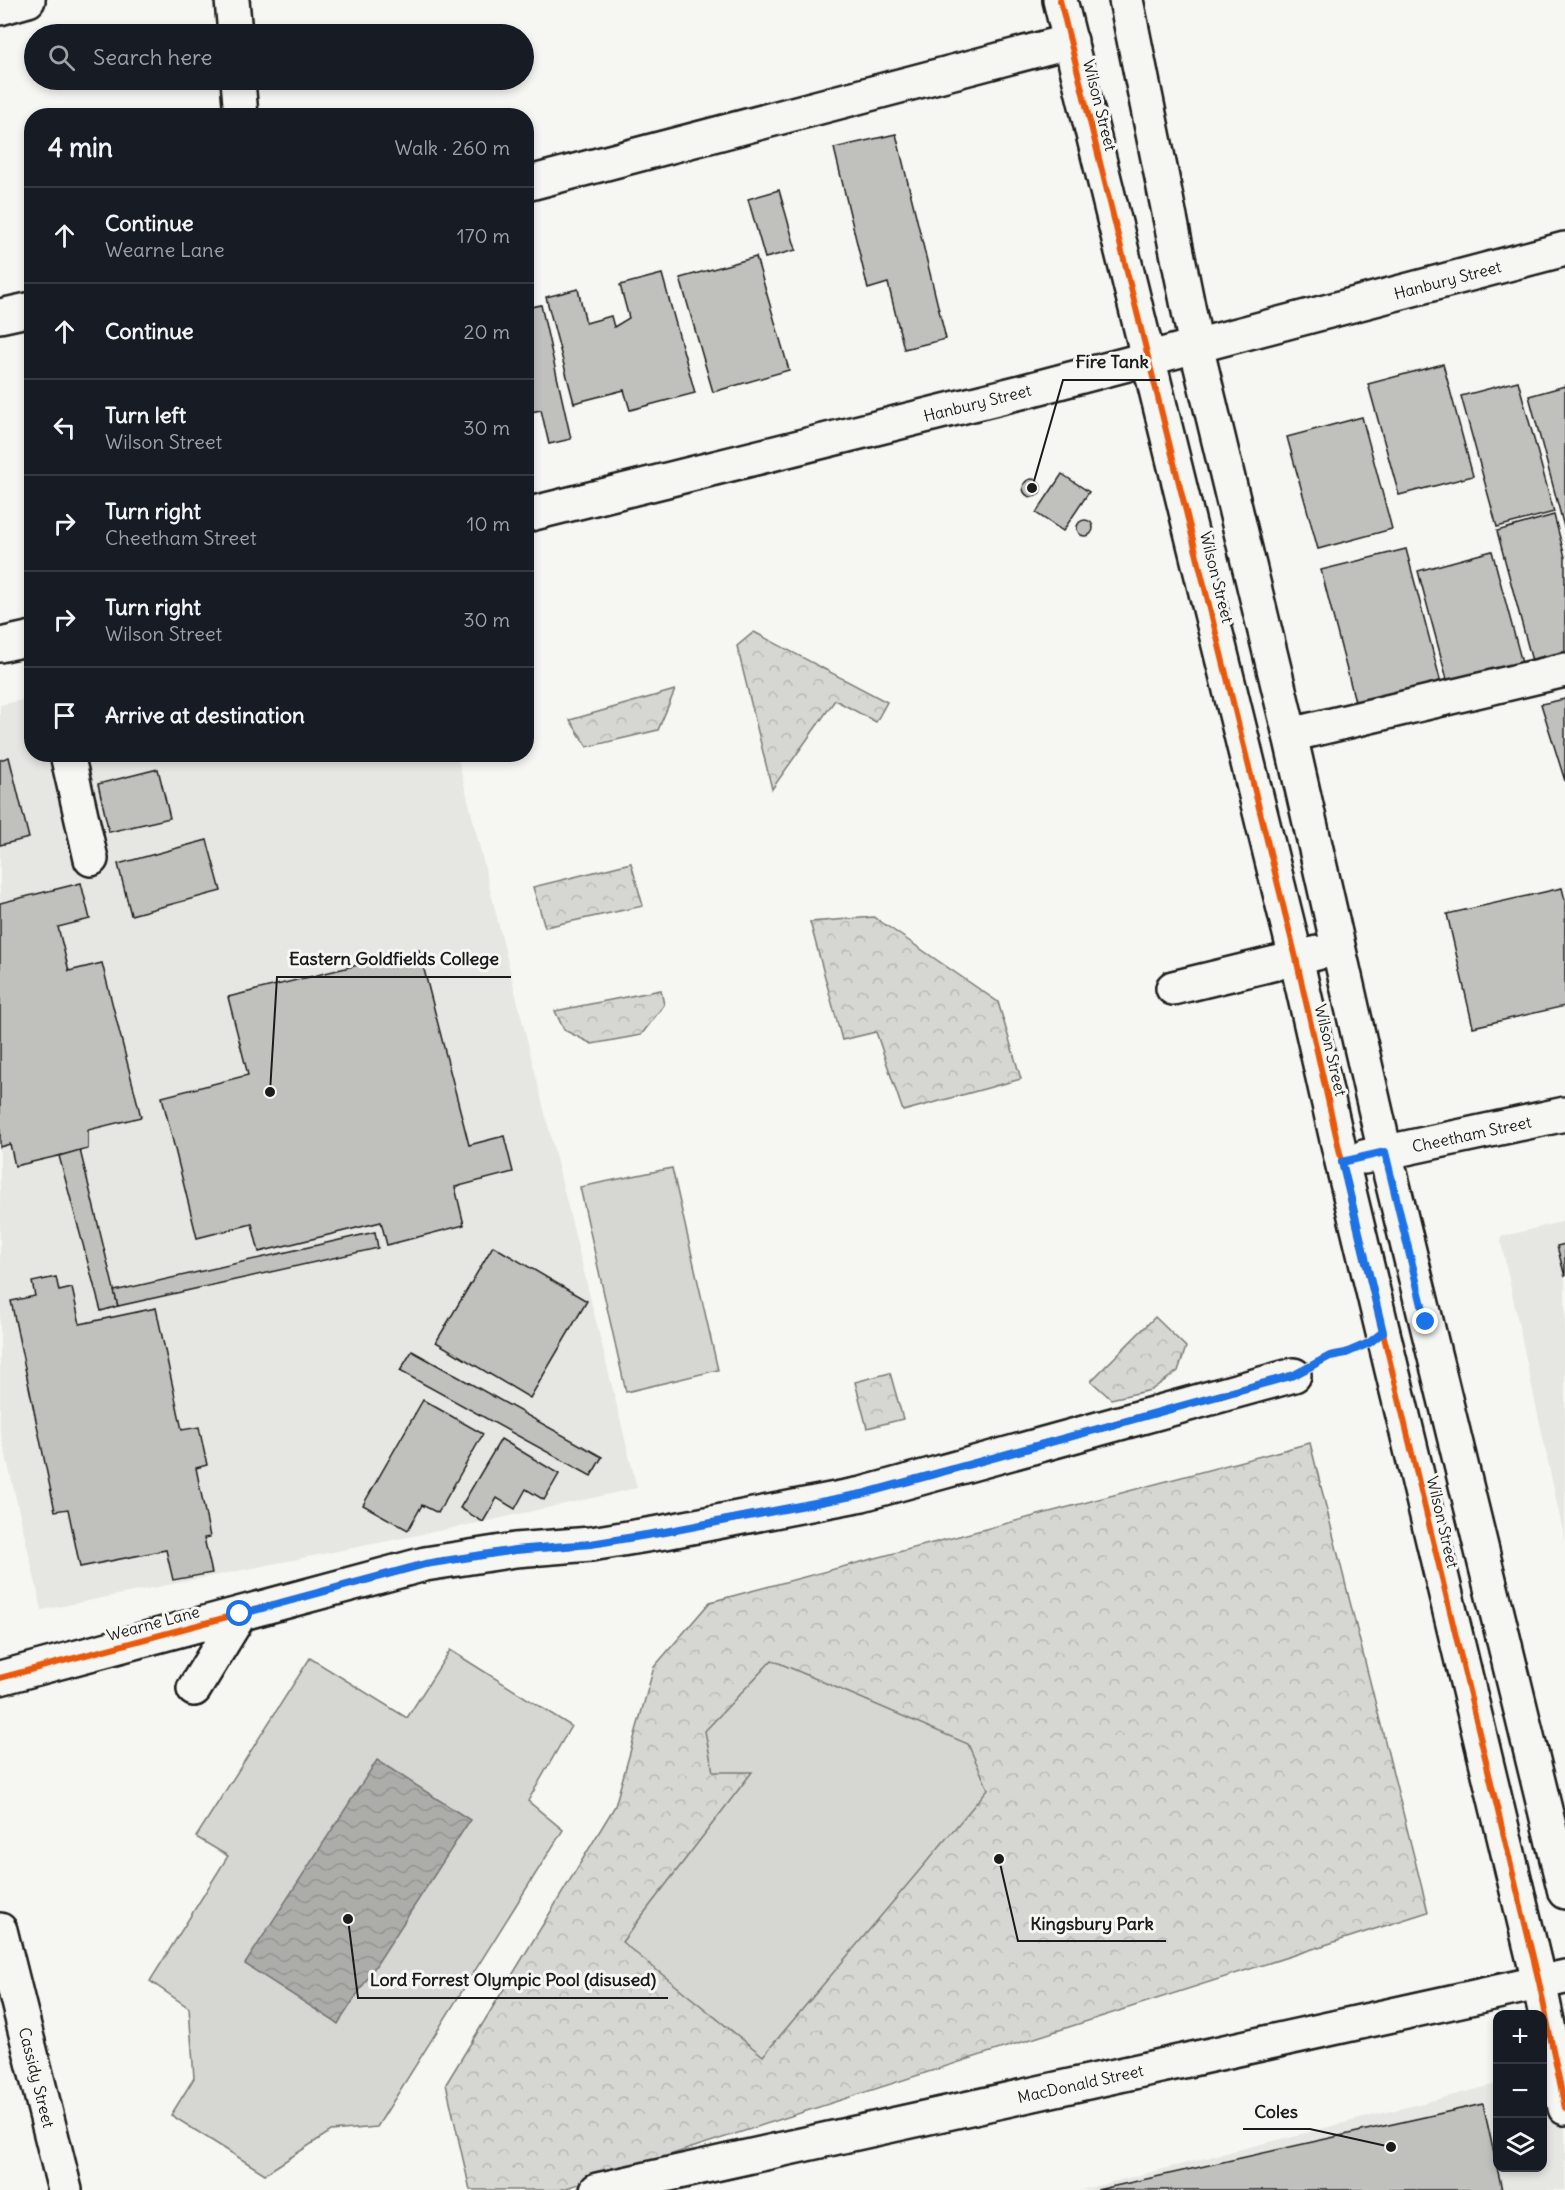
<!DOCTYPE html>
<meta charset="utf-8">
<style>
:root{--surface:#171b24;--page:#20242c;--text:#f1f3f6;--muted:#9ea1a6;--line:#363941}
body{margin:0;font-family:Delius,sans-serif;background:var(--page);color:var(--text)}
.controls{position:absolute;right:18px;bottom:18px;display:grid;overflow:hidden;border-radius:12px;box-shadow:0 3px 9px #0003}
.controls button{width:54px;height:54px;display:grid;place-items:center;padding:0;border:0;border-bottom:2px solid var(--line);background:var(--surface);color:var(--text);font:30px sans-serif}
.stop{position:absolute;width:18px;height:18px;margin:-14px;border:4px solid #1a73e8;border-radius:50%;background:#fff}
.stop.end{background:#1a73e8;border-color:#fff;box-shadow:0 2px 6px #0008}
.list{margin:0;padding:0;list-style:none}
h2{display:flex;justify-content:space-between;align-items:center;height:78px;margin:0;padding:0 24px;font-size:26px}
h2 small{font-size:20px;font-weight:400;color:var(--muted)}
.list li{display:grid;grid-template-columns:39px 1fr auto;gap:18px;align-items:center;box-sizing:border-box;height:96px;padding:0 24px;border-top:2px solid var(--line)}
.list b{display:block;font-size:22px;white-space:nowrap}
.list p{margin:0;font-size:20px;white-space:nowrap;color:var(--muted)}
.list em{font-size:20px;font-style:normal;color:var(--muted)}
.icon{flex:none;width:33px;height:33px;fill:none;stroke:currentColor;stroke-width:2;stroke-linecap:round;stroke-linejoin:round}
.map{position:relative;flex:none;width:1565px;height:2190px;overflow:hidden}
.search{position:absolute;background:var(--surface);box-shadow:0 3px 9px #0003;left:24px;top:24px;width:510px;height:66px;display:flex;align-items:center;gap:15px;box-sizing:border-box;padding:0 21px;border-radius:33px;color:var(--muted);font-size:22px}
.panel{position:absolute;background:var(--surface);box-shadow:0 3px 9px #0003;left:24px;top:108px;width:510px;height:654px;border-radius:24px}
.map>svg:first-child{display:block}
</style>
<div class="map">
<svg width="1565" height="2190" viewBox="0 0 1565 2190">
<defs>
<pattern id="park-crowns" width="20" height="18" patternUnits="userSpaceOnUse" patternTransform="scale(1.5)"><rect width="20" height="18" fill="#d6d6d2"/><path d="M2 6a3 3 0 1 1 6 0M12 15a3 3 0 1 1 6 0" fill="none" stroke="#b7b7b4"/></pattern>
<pattern id="water-waves" width="16" height="10" patternUnits="userSpaceOnUse" patternTransform="scale(1.5)"><rect width="16" height="10" fill="#acaca9"/><path d="M0 5q4-4 8 0t8 0" fill="none" stroke="#939391"/></pattern>
</defs>
<rect width="100%" height="100%" fill="#f6f6f2"/>
<filter id="ink" filterUnits="userSpaceOnUse"><feTurbulence type="fractalNoise" baseFrequency=".0167" numOctaves="2"/><feDisplacementMap in="SourceGraphic" scale="12" xChannelSelector="R" yChannelSelector="G"/><feConvolveMatrix kernelMatrix="1 2 1 2 8 2 1 2 1" color-interpolation-filters="sRGB"/></filter>
<g filter="url(#ink)">
<g fill="#e6e6e2">
<polygon points="31,698 32,754 457,755 637,1488 483,1522 42,1610 0,1430 0,705"/>
<polygon points="1565,1221 1565,1541 1500,1237"/>
<polygon points="1565,2067 1565,2190 1081,2190 1497,2084 1498,2168 1542,2168 1543,2073"/>
</g>
<g fill="url(#park-crowns)" stroke="#797977" stroke-width="1.5">
<polygon points="754,632 887,702 876,722 835,700 772,789 737,646"/>
<polygon points="675,690 658,730 587,747 570,720"/>
<polygon points="631,863 643,906 545,927 533,887"/>
<polygon points="874,917 998,1002 1021,1079 903,1111 876,1032 842,1040 810,922"/>
<polygon points="661,990 664,1005 641,1035 592,1044 564,1030 555,1011"/>
<polygon points="1155,1317 1186,1347 1178,1371 1151,1390 1111,1399 1091,1381"/>
<polygon points="890,1373 903,1419 867,1428 855,1382"/>
<polygon points="1310,1443 1428,1912 560,2190 470,2190 446,2084 615,1806 654,1667 710,1602"/>
</g>
<g fill="#d6d6d2" stroke="#797977" stroke-width="1.5">
<polygon points="672,1168 718,1370 626,1392 580,1187"/>
<polygon points="450,1650 571,1726 528,1801 563,1830 377,2127 331,2131 265,2174 171,2115 194,2078 189,2008 150,1981 228,1856 196,1837 310,1658 407,1718"/>
<polygon points="772,1660 968,1744 988,1789 763,2056 622,1942 752,1772 713,1772 705,1731"/>
</g>
<polygon fill="url(#water-waves)" stroke="#727271" stroke-width="1.5" points="377,1760 470,1820 338,2024 245,1964"/>
<g fill="#c0c0bd" stroke="#1c1c1c" stroke-width="1.5">
<polygon points="896,134 946,339 904,349 888,283 868,289 834,148"/>
<polygon points="779,190 796,250 765,258 748,199"/>
<polygon points="756,257 789,370 713,392 680,278"/>
<polygon points="662,274 695,393 630,410 624,390 574,403 546,297 578,289 586,323 611,316 614,327 629,318 620,285"/>
<polygon points="541,305 571,439 549,444 541,410 526,413 526,308"/>
<polygon points="1443,364 1473,476 1399,495 1368,384"/>
<polygon points="1518,381 1554,512 1497,527 1461,396"/>
<polygon points="1565,386 1565,527 1564,527 1529,396"/>
<polygon points="1362,417 1392,529 1318,549 1287,437"/>
<polygon points="1062,474 1089,492 1063,531 1036,513"/>
<circle cx="1032" cy="488" r="9"/>
<polygon points="1554,515 1565,557 1565,653 1532,661 1497,531"/>
<circle cx="1085" cy="528" r="8"/>
<polygon points="1406,549 1441,683 1356,705 1321,570"/>
<polygon points="1492,551 1522,663 1448,683 1418,571"/>
<polygon points="1565,699 1565,781 1541,704"/>
<polygon points="9,757 29,838 0,845 0,760"/>
<polygon points="158,769 170,818 109,832 98,784"/>
<polygon points="207,840 221,891 131,915 118,864"/>
<polygon points="81,883 90,919 58,927 69,971 102,963 141,1117 88,1130 88,1149 15,1166 10,1144 0,1147 0,903"/>
<polygon points="1562,888 1565,900 1565,1006 1473,1027 1447,914"/>
<polygon points="419,950 469,1145 504,1136 513,1172 455,1187 464,1225 387,1245 381,1222 259,1252 252,1224 197,1238 162,1097 248,1075 228,997"/>
<polygon points="80,1150 118,1306 101,1311 59,1156"/>
<polygon points="375,1232 378,1248 118,1306 114,1291"/>
<polygon points="1565,1244 1565,1277 1557,1246"/>
<polygon points="493,1246 587,1301 530,1398 436,1342"/>
<polygon points="56,1277 59,1291 72,1288 80,1324 156,1308 182,1430 199,1427 207,1465 196,1468 210,1537 204,1538 212,1573 173,1580 166,1550 80,1567 68,1509 55,1511 11,1301 35,1296 32,1282"/>
<polygon points="412,1351 602,1457 591,1476 400,1371"/>
<polygon points="423,1400 483,1434 438,1513 422,1505 408,1530 363,1505"/>
<polygon points="501,1439 559,1474 544,1500 526,1489 515,1509 497,1498 483,1522 460,1508"/>
<polygon points="1483,2104 1502,2190 1097,2190"/>
</g>
<g fill="none" stroke-linecap="round" stroke-linejoin="round">
<g stroke="#1c1c1c" stroke-width="38">
<g id="minor">
<polyline points="232,0 235,34"/>
<polyline points="1060,0 1296,958 1342,1162 1539,1982 1565,2108"/>
<polyline points="1126,0 1196,346 1290,735 1385,1152 1565,1892"/>
<polyline points="0,8 28,0"/>
<polyline points="238,80 241,116"/>
<polyline points="526,184 1071,41"/>
<polyline points="0,316 32,309"/>
<path id="s1" d="M526,515l495,-123 544,-143"/>
<polyline points="0,645 32,638"/>
<polyline points="1290,735 1565,670"/>
<polyline points="67,754 91,859"/>
<polyline points="1173,988 1317,953"/>
<path id="s2" d="M1364,1157l201,-43"/>
<polyline points="0,1678 425,1564 515,1550 591,1544 665,1532 862,1494 1294,1375"/>
<polyline points="194,1689 240,1614"/>
<path id="s3" d="M0,1930l65,260"/>
<path id="s4" d="M597,2190l968,-213"/>
</g>
</g>
<use href="#minor" stroke="#f6f6f2" stroke-width="33"/>
<g stroke="#f6f6f2" stroke-width="10">
<g id="cycleway">
<polyline points="1060,0 1296,958 1342,1162 1539,1982 1565,2108"/>
<polyline points="0,1678 425,1564 515,1550 591,1544 665,1532 862,1494 1294,1375 1330,1356 1345,1353 1369,1343 1383,1332"/>
</g>
</g>
<use href="#cycleway" stroke="#e8590c" stroke-width="6"/>
</g>
</g>
<g fill="none" stroke-linecap="round" stroke-linejoin="round" filter="url(#ink)">
<polyline stroke="#1a73e8" stroke-width="8" points="240,1614 425,1564 515,1550 591,1544 665,1532 862,1494 1294,1375 1330,1356 1346,1353 1369,1343 1383,1332 1342,1162 1385,1152 1426,1322"/>
</g>
<g text-anchor="middle" dominant-baseline="central" stroke-width="6" stroke-linejoin="round" paint-order="stroke">
<g font-size="16" fill="#1c1c1c" stroke="#f6f6f2">
<text transform="translate(1100 105) rotate(76)">Wilson Street</text>
<text stroke="none"><textPath href="#s1" startOffset="951">Hanbury Street</textPath></text>
<text stroke="none"><textPath href="#s1" startOffset="465">Hanbury Street</textPath></text>
<text transform="translate(1217 577) rotate(76)">Wilson Street</text>
<text transform="translate(1331 1050) rotate(77)">Wilson Street</text>
<text stroke="none"><textPath href="#s2" startOffset="110">Cheetham Street</textPath></text>
<text transform="translate(1443 1522) rotate(77)">Wilson Street</text>
<text transform="translate(153 1623) rotate(-15)">Wearne Lane</text>
<text stroke="none"><textPath href="#s3" startOffset="152">Cassidy Street</textPath></text>
<text stroke="none"><textPath href="#s4" startOffset="495">MacDonald Street</textPath></text>
</g>
</g>
<path fill="none" stroke="#1c1c1c" stroke-width="2" d="M1032 488L1063 380H1160M270 1092L277 977H511M999 1859L1018 1941H1166M348 1919L358 1998H668M1391 2147L1310 2129H1243"/>
<g fill="#1c1c1c" stroke="#f6f6f2" stroke-width="2">
<circle cx="1032" cy="488" r="6"/>
<circle cx="270" cy="1092" r="6"/>
<circle cx="999" cy="1859" r="6"/>
<circle cx="348" cy="1919" r="6"/>
<circle cx="1391" cy="2147" r="6"/>
</g>
<g font-size="18" text-anchor="middle" font-weight="bold" fill="#1c1c1c" stroke="#f6f6f2" stroke-width="6" stroke-linejoin="round" paint-order="stroke">
<text x="1112" y="368">Fire Tank</text>
<text x="394" y="965">Eastern Goldfields College</text>
<text x="1092" y="1930">Kingsbury Park</text>
<text x="513" y="1986">Lord Forrest Olympic Pool (disused)</text>
<text x="1276" y="2118">Coles</text>
</g>
</svg>
<div class="controls">
<button>+</button>
<button>−</button>
<button><svg class="icon" aria-label="layers" viewBox="0 0 24 24"><path d="M12 4l9 5-9 5-9-5zM3 14l9 5 9-5"/></svg></button>
</div>
<div class="stop" style="left:240px;top:1614px"></div>
<div class="stop end" style="left:1426px;top:1322px"></div>
<div class="search"><svg class="icon" aria-label="search" viewBox="0 0 24 24"><circle cx="10" cy="10" r="6"/><path d="M15 15l6 6"/></svg>Search here</div>
<section class="panel">
<h2>4 min<small>Walk · 260 m</small></h2>
<ul class="list">
<li><svg class="icon" aria-label="ahead" viewBox="0 0 24 24"><path d="M12 20V5M6 11l6-6 6 6"/></svg><div><b>Continue</b><p>Wearne Lane</p></div><em>170 m</em></li>
<li><svg class="icon" aria-label="ahead" viewBox="0 0 24 24"><path d="M12 20V5M6 11l6-6 6 6"/></svg><div><b>Continue</b></div><em>20 m</em></li>
<li><svg class="icon" aria-label="left" viewBox="0 0 24 24"><path d="M17 20v-9H6M10 6l-5 5 5 5"/></svg><div><b>Turn left</b><p>Wilson Street</p></div><em>30 m</em></li>
<li><svg class="icon" aria-label="right" viewBox="0 0 24 24"><path d="M7 20v-9h11M14 6l5 5-5 5"/></svg><div><b>Turn right</b><p>Cheetham Street</p></div><em>10 m</em></li>
<li><svg class="icon" aria-label="right" viewBox="0 0 24 24"><path d="M7 20v-9h11M14 6l5 5-5 5"/></svg><div><b>Turn right</b><p>Wilson Street</p></div><em>30 m</em></li>
<li><svg class="icon" aria-label="arrive" viewBox="0 0 24 24"><path d="M6 21V4h12l-3 4 3 4H6"/></svg><div><b>Arrive at destination</b></div></li>
</ul>
</section>
</div>
